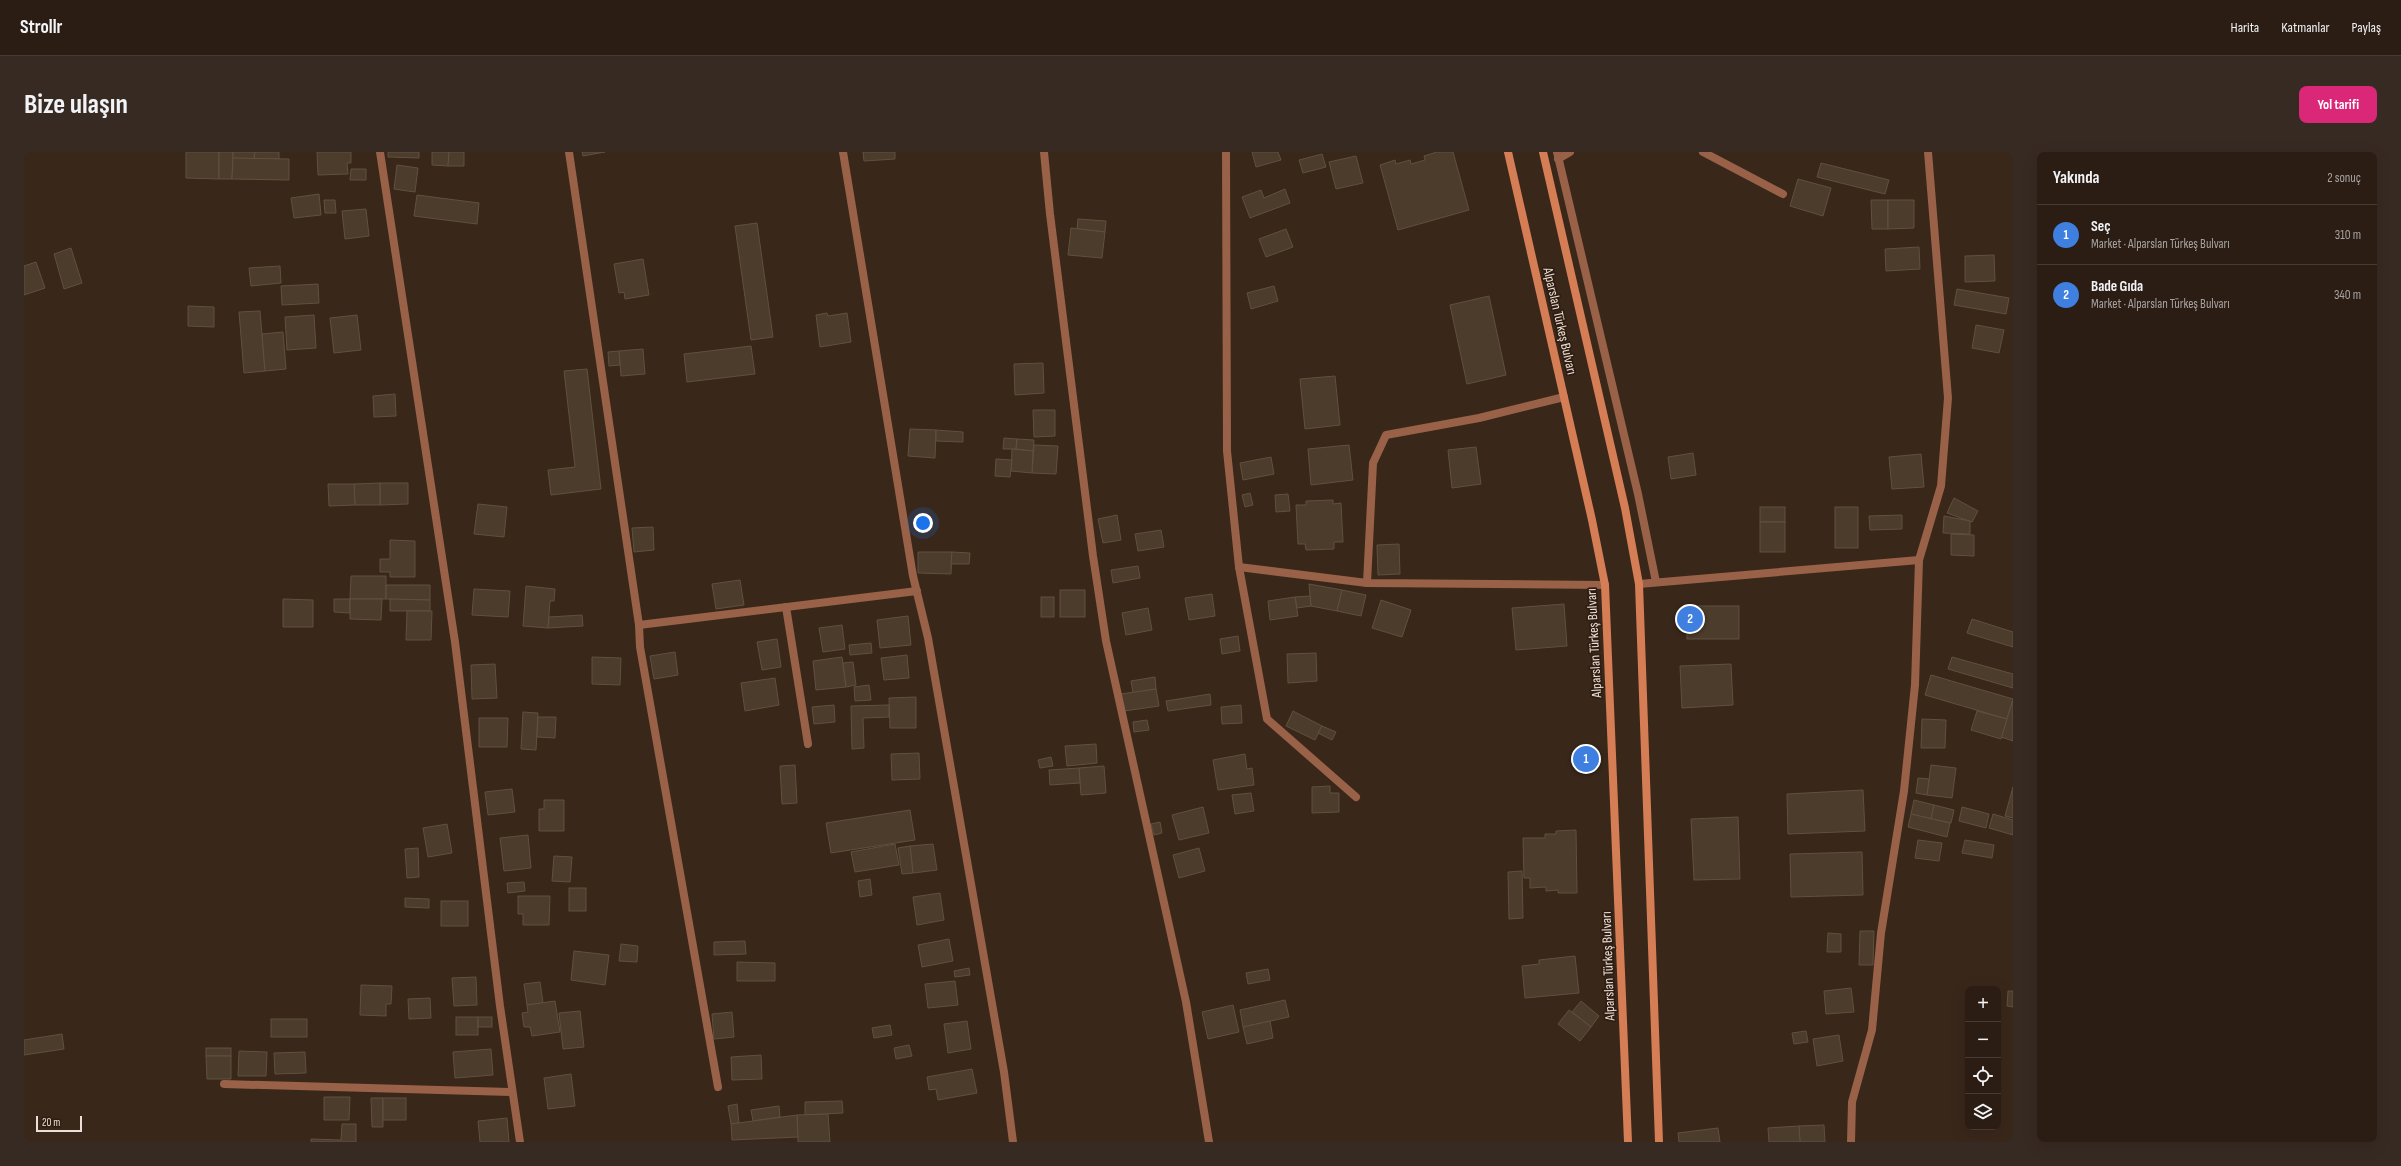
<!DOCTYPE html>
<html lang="tr">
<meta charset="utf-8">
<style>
:root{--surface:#2b1d14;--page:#372a22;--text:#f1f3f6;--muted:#a6a2a0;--line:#473b34;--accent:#db2777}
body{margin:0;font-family:"Sofia Sans Condensed",sans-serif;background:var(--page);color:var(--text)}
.controls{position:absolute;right:12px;bottom:12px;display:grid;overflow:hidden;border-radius:8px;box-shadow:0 4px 16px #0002}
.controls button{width:36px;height:36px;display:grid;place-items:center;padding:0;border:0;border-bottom:1px solid var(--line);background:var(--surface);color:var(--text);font:20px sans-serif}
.scale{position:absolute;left:12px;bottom:10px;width:46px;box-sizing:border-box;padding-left:4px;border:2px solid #ebdfd7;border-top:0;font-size:11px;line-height:14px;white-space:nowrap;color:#ebdfd7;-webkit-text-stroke:3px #2e1d10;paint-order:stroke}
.you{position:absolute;left:899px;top:371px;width:14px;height:14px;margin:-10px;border:3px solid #fff;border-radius:50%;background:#1a73e8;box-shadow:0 0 0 6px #1a73e833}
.badge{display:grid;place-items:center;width:26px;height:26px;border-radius:50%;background:var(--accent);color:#fff;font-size:13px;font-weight:700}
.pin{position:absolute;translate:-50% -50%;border:2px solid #fff;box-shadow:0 1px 4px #0006}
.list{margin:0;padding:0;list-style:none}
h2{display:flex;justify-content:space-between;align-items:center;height:52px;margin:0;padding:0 16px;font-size:17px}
h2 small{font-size:13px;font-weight:400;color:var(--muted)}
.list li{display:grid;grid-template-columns:26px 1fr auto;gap:12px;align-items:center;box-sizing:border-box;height:60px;padding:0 16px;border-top:1px solid var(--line)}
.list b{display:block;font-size:15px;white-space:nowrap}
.list p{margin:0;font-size:13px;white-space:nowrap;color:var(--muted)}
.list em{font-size:13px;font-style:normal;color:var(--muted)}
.icon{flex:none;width:22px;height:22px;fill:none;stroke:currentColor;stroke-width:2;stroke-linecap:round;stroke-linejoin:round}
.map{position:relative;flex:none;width:1989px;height:990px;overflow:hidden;border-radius:8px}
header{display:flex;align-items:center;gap:24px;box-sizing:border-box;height:56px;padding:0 20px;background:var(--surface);border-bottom:1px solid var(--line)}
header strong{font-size:19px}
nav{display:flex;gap:22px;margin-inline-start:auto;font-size:14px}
.intro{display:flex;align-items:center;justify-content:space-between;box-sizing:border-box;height:96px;padding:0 24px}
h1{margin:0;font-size:28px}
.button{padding:10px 18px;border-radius:8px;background:var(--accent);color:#fff;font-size:14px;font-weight:700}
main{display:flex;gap:24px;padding:0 24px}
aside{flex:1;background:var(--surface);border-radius:8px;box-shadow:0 4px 16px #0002}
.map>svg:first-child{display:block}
</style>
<header>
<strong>Strollr</strong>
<nav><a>Harita</a><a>Katmanlar</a><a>Paylaş</a></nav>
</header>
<div class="intro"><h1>Bize ulaşın</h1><a class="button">Yol tarifi</a></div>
<main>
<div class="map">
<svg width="1989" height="990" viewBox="0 0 1989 990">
<rect width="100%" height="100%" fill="#39271a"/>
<g fill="#4c3c2c" stroke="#61503f">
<polygon points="162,0 195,0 195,27 162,26"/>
<polygon points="195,0 209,0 208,27 195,27"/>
<polygon points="209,0 231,0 230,7 209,6"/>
<polygon points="231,0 255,0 255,7 230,7"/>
<polygon points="293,0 327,0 327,11 323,11 324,22 294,23"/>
<polygon points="364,0 395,0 395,6 364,5"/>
<polygon points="408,0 425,0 424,14 408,13"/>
<polygon points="425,0 440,0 440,14 424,14"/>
<polygon points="558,0 581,0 559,4"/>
<polygon points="839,0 871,0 871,7 840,9"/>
<polygon points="1228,0 1254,0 1257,8 1232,15"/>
<polygon points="1429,0 1445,58 1374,78 1356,13 1371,8 1372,12 1386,8 1387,12 1401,8 1400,4 1413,0"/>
<polygon points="1298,2 1302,15 1279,21 1275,8"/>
<polygon points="1332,4 1339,31 1312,37 1305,10"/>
<polygon points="209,6 265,7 265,28 208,27"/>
<polygon points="1797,11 1865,28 1861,42 1793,25"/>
<polygon points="373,13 394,16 391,40 370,37"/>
<polygon points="327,17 342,17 342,28 326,28"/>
<polygon points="1774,27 1807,36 1799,64 1766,54"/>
<polygon points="1261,37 1266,51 1226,66 1218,45 1237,38 1240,46"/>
<polygon points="295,42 297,63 270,66 267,46"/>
<polygon points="393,43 455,51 453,72 390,64"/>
<polygon points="300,48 311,48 312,61 301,61"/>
<polygon points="1847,48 1864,48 1864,77 1848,77"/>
<polygon points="1864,48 1890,48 1890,76 1864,77"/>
<polygon points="342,57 345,84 321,87 318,59"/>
<polygon points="1054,67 1082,69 1081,80 1053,77"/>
<polygon points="733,71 749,185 727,188 711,74"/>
<polygon points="1047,76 1081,80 1078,106 1044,103"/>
<polygon points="1262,77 1269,95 1242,105 1235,87"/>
<polygon points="1895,95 1896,117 1862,119 1861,97"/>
<polygon points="47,96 58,131 40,137 30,102"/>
<polygon points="1970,103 1971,129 1941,130 1941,104"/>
<polygon points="619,107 625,143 601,147 600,140 595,141 590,112"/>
<polygon points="12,110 21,136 0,143 0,114"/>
<polygon points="256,114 257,131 227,134 225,116"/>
<polygon points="294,132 295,151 258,153 257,134"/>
<polygon points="1250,134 1254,149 1227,157 1223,141"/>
<polygon points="1933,137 1985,146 1982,162 1930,153"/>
<polygon points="1465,144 1482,223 1443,232 1426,153"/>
<polygon points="164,154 190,155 190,175 164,174"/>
<polygon points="236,159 241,219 220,221 215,160"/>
<polygon points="803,161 804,164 823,161 827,190 796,195 792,163"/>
<polygon points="290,163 292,196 263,198 261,165"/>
<polygon points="333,163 337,198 310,201 306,166"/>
<polygon points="1952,173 1980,178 1975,201 1948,196"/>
<polygon points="259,180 262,217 241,219 238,182"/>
<polygon points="727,194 731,222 663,230 660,202"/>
<polygon points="619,197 621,222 597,224 595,199"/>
<polygon points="595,199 596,213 585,214 584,200"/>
<polygon points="1019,211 1020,241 991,243 990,212"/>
<polygon points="563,217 577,337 527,343 524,318 551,315 540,219"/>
<polygon points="1311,224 1316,273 1281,277 1276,227"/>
<polygon points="371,242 372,264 350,265 349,244"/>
<polygon points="1009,258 1031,258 1031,284 1010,285"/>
<polygon points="886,277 912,278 911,306 884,304"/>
<polygon points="912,278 939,280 939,290 912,289"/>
<polygon points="980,286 993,287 992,297 979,297"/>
<polygon points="993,287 1010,288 1009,299 992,297"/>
<polygon points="1010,293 1034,294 1032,322 1008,321"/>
<polygon points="1325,293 1329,328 1287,333 1284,297"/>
<polygon points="1452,295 1457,332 1428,336 1424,298"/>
<polygon points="988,297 1009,299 1008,321 987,319"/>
<polygon points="1669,301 1672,323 1647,327 1644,305"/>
<polygon points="1897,302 1900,335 1868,337 1865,305"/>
<polygon points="1247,305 1250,322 1219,328 1216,311"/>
<polygon points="972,307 988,308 986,325 971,324"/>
<polygon points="356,331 384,331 384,352 356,353"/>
<polygon points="356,331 356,353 331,353 330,332"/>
<polygon points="304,332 330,332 331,353 305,354"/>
<polygon points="1226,341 1229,353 1221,355 1218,343"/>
<polygon points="1264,342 1266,359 1252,360 1251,343"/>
<polygon points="1930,346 1954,359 1948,370 1923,361"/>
<polygon points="1309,348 1309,352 1317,351 1319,390 1310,390 1310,397 1282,398 1281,392 1274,392 1272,353 1282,353 1282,349"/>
<polygon points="454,352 483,355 480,385 450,382"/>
<rect x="1736" y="355" width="25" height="15"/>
<rect x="1811" y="355" width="23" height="41"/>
<polygon points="1093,363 1097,388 1079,391 1074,367"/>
<polygon points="1878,363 1878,377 1846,378 1845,364"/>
<polygon points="1920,364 1946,369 1946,382 1919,381"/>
<rect x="1736" y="370" width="25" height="30"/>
<polygon points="629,375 630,398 610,400 608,376"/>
<polygon points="1137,378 1140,395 1114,399 1111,382"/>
<polygon points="1927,382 1950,383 1950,404 1927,403"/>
<polygon points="366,388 391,389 391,425 366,425 366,420 356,420 356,407 366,407"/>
<polygon points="1375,392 1376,422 1354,423 1353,393"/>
<polygon points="894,400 928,400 927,422 894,421"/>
<polygon points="928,400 946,401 945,412 927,412"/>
<polygon points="1114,414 1116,426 1089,431 1087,418"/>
<polygon points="327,424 362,424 362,447 326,447"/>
<polygon points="716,428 720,453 692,457 688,432"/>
<polygon points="1285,432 1318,438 1313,459 1287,454"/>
<polygon points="362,433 406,433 406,448 362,447"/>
<polygon points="502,434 531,437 530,449 526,449 524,476 499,474"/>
<polygon points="450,437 486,439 484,465 448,463"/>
<rect x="1036" y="438" width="25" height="27"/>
<polygon points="1318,438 1342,443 1337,464 1313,459"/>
<polygon points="1188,442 1191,464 1165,468 1161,446"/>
<polygon points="1286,444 1287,454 1273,456 1271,445"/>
<rect x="1017" y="445" width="13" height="20"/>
<polygon points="1271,445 1274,464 1246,468 1244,449"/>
<polygon points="259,447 289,448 289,475 259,475"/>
<polygon points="310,447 326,447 326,461 310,460"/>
<polygon points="326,447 358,447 357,468 326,467"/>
<polygon points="366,447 406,448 406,459 366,459"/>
<polygon points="1357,448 1387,458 1378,485 1348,476"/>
<polygon points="1540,452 1543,494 1492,498 1488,456"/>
<rect x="1663" y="454" width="52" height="33"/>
<polygon points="1124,456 1128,478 1102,483 1098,461"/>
<polygon points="383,459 408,459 407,488 382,488"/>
<polygon points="558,463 559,474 524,476 525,465"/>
<polygon points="884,464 887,493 856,496 853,468"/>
<polygon points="1948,467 1989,480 1989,495 1943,481"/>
<polygon points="818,473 821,497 799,500 795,476"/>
<polygon points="1214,484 1216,499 1198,502 1196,487"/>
<polygon points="753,487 757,515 738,518 733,490"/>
<polygon points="847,491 848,501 826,503 825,493"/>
<polygon points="651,500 654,523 630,527 626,504"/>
<polygon points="1292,501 1293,529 1264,531 1263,502"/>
<polygon points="883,503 885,526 860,528 857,506"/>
<polygon points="568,505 597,506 596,533 568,532"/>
<polygon points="818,505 822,535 792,538 789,509"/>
<polygon points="1928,505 1989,522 1989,536 1924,517"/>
<polygon points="829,510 832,533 822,535 819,511"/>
<polygon points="471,512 473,546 448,547 447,513"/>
<polygon points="1707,512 1709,553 1658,556 1656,514"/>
<polygon points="1907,523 1989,547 1983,567 1901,543"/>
<polygon points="1131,525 1132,537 1109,541 1107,529"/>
<polygon points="751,526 755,553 721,559 717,531"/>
<polygon points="845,533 847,548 831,549 830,535"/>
<polygon points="1132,537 1135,554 1100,559 1097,542"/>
<polygon points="1186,542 1187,553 1144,559 1142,549"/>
<polygon points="892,545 892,576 866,576 865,546"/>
<polygon points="1989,548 1989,589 1977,585"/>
<polygon points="810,553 811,570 790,572 788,555"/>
<polygon points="865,553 865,565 839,566 840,596 828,597 827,554"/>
<polygon points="1217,553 1218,571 1198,572 1197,555"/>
<polygon points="1269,559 1298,574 1291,588 1262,574"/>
<polygon points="1953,559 1983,567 1977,587 1947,578"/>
<polygon points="499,560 514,561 512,598 497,597"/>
<polygon points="514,565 532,565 531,586 513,585"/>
<polygon points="455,566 484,566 483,595 455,595"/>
<polygon points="1898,567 1922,568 1921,596 1897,596"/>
<polygon points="1123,568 1125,578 1110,580 1109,570"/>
<polygon points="1298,574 1312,580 1308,588 1294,581"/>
<polygon points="1072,592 1073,611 1043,614 1041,594"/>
<polygon points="895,601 896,627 868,628 867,602"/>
<polygon points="1221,602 1223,617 1228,616 1230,633 1194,638 1189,608"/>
<polygon points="1027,605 1029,614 1016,616 1014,608"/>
<polygon points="771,613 773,651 758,652 756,614"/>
<polygon points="1907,613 1932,616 1928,646 1903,643"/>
<polygon points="1080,614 1082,641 1057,643 1055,616"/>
<polygon points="1055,616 1056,631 1026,633 1025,618"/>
<polygon points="1894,626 1905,627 1903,643 1892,641"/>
<polygon points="1306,634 1306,641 1315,641 1315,660 1288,661 1288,635"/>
<polygon points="1989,635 1989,666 1981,664"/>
<polygon points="488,637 491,660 464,663 461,640"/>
<polygon points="1839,638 1841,679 1764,682 1763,642"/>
<polygon points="1227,641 1230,659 1211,662 1208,643"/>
<polygon points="520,648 540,648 540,679 515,679 515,657 520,657"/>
<polygon points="1890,648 1910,653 1907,667 1887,662"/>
<polygon points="1910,653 1930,658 1927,671 1907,667"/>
<polygon points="1179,655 1185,681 1155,688 1148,663"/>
<polygon points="1938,655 1965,662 1962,676 1935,669"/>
<polygon points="886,658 891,688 807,701 802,671"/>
<polygon points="1887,662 1926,671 1923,685 1884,675"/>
<polygon points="1969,662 1989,668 1989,683 1965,676"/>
<polygon points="1714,665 1716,727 1670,728 1667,667"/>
<polygon points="1136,670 1138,681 1130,683 1127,672"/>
<polygon points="423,672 428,701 404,705 399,676"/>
<polygon points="1552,678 1553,741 1534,741 1534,738 1522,739 1522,735 1506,736 1506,726 1500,726 1499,686 1521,686 1521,682 1532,682 1532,679"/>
<polygon points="504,683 507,716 480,719 476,686"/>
<polygon points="1894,688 1918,691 1915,709 1891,706"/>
<polygon points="1941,688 1970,693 1968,706 1938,701"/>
<polygon points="871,692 875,713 831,720 827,700"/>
<polygon points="909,692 913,718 889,721 886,694"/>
<polygon points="886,694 889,721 878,722 874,696"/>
<polygon points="394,696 395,725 383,726 381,697"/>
<polygon points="1175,696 1181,719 1155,726 1149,703"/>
<polygon points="1838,700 1839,743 1767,745 1766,702"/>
<polygon points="530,704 548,705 546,730 528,729"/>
<polygon points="1498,719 1499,766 1485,767 1484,720"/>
<polygon points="846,727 848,743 836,745 834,729"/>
<polygon points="500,730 501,739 484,741 483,731"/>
<rect x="545" y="736" width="17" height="23"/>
<polygon points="916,741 920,768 893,773 889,745"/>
<polygon points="494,744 526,744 525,773 499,773 499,762 494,762"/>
<polygon points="381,746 405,747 405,756 381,755"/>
<rect x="417" y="749" width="27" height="25"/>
<polygon points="1836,779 1850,779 1849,813 1835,813"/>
<polygon points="1804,781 1817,782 1817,800 1803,800"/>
<polygon points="925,787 929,809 898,815 894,793"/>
<polygon points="721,789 722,802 690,803 690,790"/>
<polygon points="597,792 614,794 613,810 595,809"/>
<polygon points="550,799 585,803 581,833 547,828"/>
<polygon points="1551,804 1555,841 1501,846 1498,814 1515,812 1515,808"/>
<polygon points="713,810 751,811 751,829 713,829"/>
<polygon points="945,816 946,823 931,825 930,819"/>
<polygon points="1244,817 1246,828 1224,832 1222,821"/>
<polygon points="452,825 453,853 430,854 428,826"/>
<polygon points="931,829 934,853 904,856 901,832"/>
<polygon points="516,830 519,851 503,853 500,832"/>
<polygon points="337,833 368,834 367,852 362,852 362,864 336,863"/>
<polygon points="1827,836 1830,860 1802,862 1800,839"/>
<polygon points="1984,839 1989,839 1989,855 1983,854"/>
<polygon points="406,846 407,866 385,867 384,847"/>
<polygon points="1261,848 1265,865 1219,875 1216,858"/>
<polygon points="531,849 536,880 508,884 506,875 500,875 498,861 504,860 503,853"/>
<polygon points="1557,849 1575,864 1567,875 1548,860"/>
<polygon points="1209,853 1215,880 1184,887 1178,860"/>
<polygon points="1545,858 1567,875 1556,889 1534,872"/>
<polygon points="556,859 560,895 539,897 535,861"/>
<polygon points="708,860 710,885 690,887 688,862"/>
<rect x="432" y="865" width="22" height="18"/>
<rect x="454" y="865" width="14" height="10"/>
<rect x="247" y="867" width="36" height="18"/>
<polygon points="943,869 947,897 924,901 920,872"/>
<polygon points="1246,869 1249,886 1223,892 1219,875"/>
<polygon points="866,873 868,883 850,886 848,876"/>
<polygon points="1782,879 1784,890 1770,892 1768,881"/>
<polygon points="38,882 40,897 0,903 0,888"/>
<polygon points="1815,883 1819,909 1793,914 1789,887"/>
<polygon points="885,893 888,904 872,907 870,896"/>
<rect x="182" y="896" width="25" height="8"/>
<polygon points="467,897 469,923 431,926 429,900"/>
<polygon points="215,899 243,900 242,924 214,924"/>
<polygon points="281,900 282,921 251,922 250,901"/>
<polygon points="737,903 738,927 708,928 707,905"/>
<polygon points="182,904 207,904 207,927 183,927"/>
<polygon points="948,917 953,941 914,948 912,937 905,938 903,925"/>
<polygon points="547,922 551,954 524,957 520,926"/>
<polygon points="300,945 326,945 325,968 300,968"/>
<polygon points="347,946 359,946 359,975 348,975"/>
<rect x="359" y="946" width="23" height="22"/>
<polygon points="818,949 819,961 781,963 781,950"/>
<polygon points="713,952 715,971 707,972 704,954"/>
<polygon points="755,954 756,965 729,969 727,958"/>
<polygon points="804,962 806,990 774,990 773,963"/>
<polygon points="773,963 774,985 708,988 707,972"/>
<polygon points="483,966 485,990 456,990 454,969"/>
<polygon points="318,972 332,972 332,990 287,990 287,987 317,988"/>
<polygon points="1800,973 1801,990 1776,990 1775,974"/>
<polygon points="1775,974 1776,990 1745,990 1744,976"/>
<polygon points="1694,976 1696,990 1655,990 1654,981"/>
</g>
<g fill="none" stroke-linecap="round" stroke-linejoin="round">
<g stroke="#986148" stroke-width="8">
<polyline points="356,0 431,490 476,854 496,990"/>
<polyline points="545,0 615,473 616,495 694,935"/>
<polyline points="819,0 889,424 904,486 980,920 989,990"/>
<polyline points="1020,0 1026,62 1069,404 1082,489 1162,850 1185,990"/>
<polyline points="1202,0 1203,299 1215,415 1243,567 1332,645"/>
<polyline points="1533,0 1614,342 1632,430"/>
<polyline points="1679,0 1759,42"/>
<polyline points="1534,7 1546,0"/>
<polyline points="1215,415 1343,431 1581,433"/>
<polyline points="1343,431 1349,311 1362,283 1455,266 1540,245"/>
<polyline points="1615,432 1895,408"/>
<polyline points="762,455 784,592"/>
<polyline points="615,473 893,439"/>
<polyline points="200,932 488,940"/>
<polyline points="1827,990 1828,950 1848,878 1857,781 1880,639 1891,533 1895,408 1917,334 1924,246 1904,0"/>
</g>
<g stroke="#d57d55" stroke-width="8">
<polyline points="1484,0 1568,368 1581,433 1604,990"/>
<polyline points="1519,0 1601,356 1615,432 1635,990"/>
</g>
</g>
<g text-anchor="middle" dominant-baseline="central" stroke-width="3.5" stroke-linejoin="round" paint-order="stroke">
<g font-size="14" fill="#ebdfd7" stroke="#2e1d10">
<text transform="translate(1536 169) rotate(77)">Alparslan Türkeş Bulvarı</text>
<text transform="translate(1570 491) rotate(-93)">Alparslan Türkeş Bulvarı</text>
<text transform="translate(1584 814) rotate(-92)">Alparslan Türkeş Bulvarı</text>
</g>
</g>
</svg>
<div class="controls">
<button>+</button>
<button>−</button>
<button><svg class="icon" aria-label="locate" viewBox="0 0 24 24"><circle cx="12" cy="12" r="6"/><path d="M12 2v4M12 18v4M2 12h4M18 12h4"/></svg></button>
<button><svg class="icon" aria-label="layers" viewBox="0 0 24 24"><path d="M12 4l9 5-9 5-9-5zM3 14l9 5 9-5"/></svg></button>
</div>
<div class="scale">20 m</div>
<div class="you"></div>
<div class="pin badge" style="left:1562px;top:607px;background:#3f7fe0">1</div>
<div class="pin badge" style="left:1666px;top:467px;background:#3f7fe0">2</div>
</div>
<aside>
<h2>Yakında<small>2 sonuç</small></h2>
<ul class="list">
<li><span class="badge" style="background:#3f7fe0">1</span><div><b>Seç</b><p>Market · Alparslan Türkeş Bulvarı</p></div><em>310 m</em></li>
<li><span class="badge" style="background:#3f7fe0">2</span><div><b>Bade Gıda</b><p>Market · Alparslan Türkeş Bulvarı</p></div><em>340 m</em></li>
</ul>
</aside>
</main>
